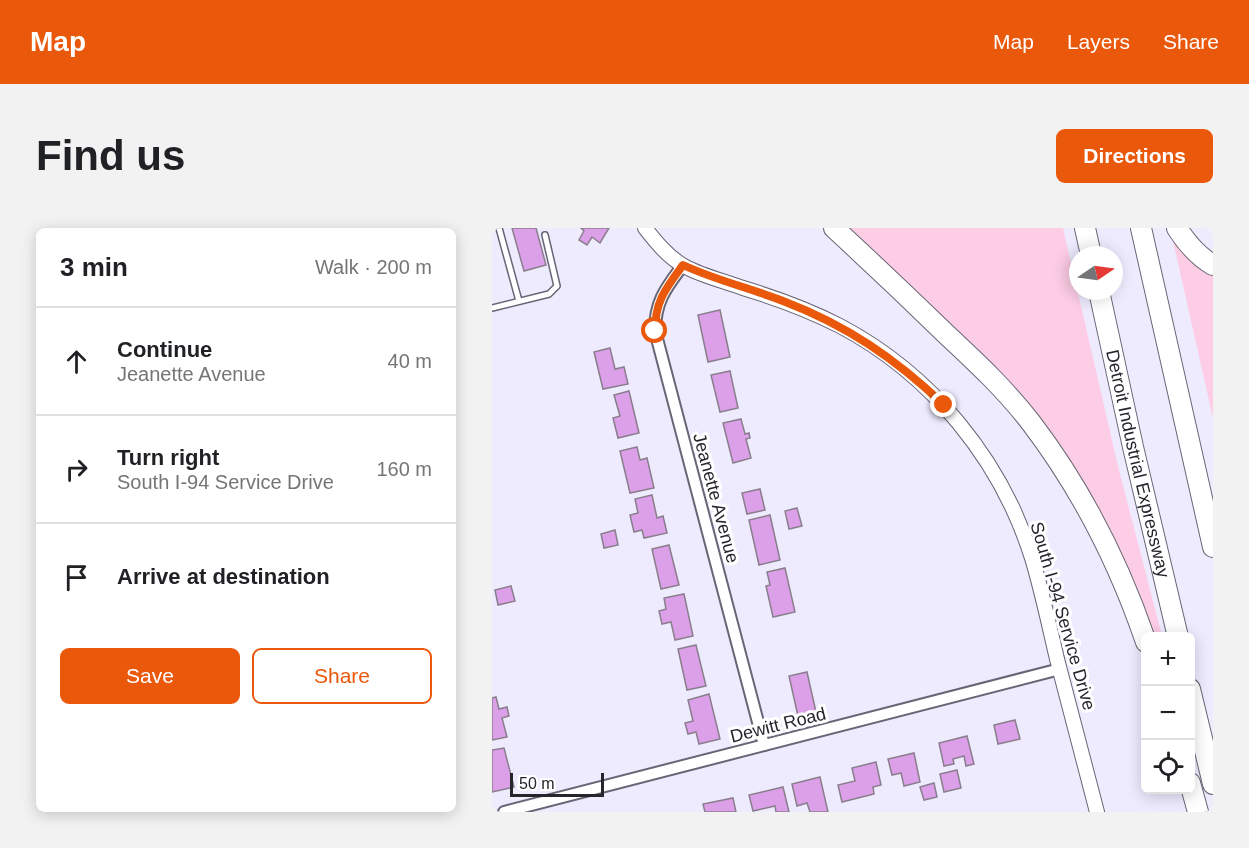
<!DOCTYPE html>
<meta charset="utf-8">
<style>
:root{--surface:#fff;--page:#f2f2f2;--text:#202124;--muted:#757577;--line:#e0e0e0;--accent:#ea580c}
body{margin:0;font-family:Arial,sans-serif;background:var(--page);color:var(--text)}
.controls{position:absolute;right:18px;bottom:18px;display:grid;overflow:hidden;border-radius:9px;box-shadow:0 3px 15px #0003}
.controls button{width:54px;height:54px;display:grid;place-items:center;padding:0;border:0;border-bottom:2px solid var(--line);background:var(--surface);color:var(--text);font:30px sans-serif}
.compass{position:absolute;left:577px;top:18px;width:54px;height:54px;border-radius:50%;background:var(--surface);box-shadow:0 3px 15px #0003;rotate:77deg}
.scale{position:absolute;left:18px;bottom:15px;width:94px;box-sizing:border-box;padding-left:6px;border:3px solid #26252c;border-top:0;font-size:16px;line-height:21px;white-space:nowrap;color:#26252c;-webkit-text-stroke:4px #fff;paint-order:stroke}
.stop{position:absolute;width:18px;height:18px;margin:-14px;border:4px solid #ea580c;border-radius:50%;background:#fff}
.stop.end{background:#ea580c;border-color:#fff;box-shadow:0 2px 6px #0008}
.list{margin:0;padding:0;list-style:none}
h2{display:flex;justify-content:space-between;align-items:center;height:78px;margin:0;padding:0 24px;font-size:26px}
h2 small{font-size:20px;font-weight:400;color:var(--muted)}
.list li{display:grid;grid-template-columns:39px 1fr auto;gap:18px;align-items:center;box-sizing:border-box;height:108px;padding:0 24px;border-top:2px solid var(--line)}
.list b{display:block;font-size:22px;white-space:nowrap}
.list p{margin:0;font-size:20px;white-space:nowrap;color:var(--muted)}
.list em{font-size:20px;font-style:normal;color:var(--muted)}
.actions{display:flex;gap:12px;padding:18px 24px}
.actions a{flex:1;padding:14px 0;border:2px solid var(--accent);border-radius:9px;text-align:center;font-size:21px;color:var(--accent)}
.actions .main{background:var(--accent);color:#fff}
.icon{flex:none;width:33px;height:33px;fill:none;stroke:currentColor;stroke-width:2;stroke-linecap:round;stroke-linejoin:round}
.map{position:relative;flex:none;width:721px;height:584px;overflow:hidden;border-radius:9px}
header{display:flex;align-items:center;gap:36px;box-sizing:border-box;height:84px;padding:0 30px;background:var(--accent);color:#fff}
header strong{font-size:28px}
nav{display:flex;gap:33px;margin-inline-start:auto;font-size:21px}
.intro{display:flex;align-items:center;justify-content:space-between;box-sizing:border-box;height:144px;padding:0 36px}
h1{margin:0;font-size:42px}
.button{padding:15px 27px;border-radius:9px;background:var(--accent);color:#fff;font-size:21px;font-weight:700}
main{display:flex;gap:36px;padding:0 36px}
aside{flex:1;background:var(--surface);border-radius:9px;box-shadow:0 3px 15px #0003}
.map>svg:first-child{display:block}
</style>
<header>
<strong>Map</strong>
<nav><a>Map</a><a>Layers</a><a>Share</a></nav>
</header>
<div class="intro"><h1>Find us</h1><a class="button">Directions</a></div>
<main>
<aside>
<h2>3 min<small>Walk · 200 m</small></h2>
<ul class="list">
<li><svg class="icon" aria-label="ahead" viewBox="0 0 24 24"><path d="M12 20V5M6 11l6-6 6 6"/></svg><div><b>Continue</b><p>Jeanette Avenue</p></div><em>40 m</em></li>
<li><svg class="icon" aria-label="right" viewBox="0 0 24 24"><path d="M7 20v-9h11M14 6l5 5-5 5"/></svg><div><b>Turn right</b><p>South I-94 Service Drive</p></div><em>160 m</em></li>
<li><svg class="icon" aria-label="arrive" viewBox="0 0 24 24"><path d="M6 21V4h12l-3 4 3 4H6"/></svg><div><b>Arrive at destination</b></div></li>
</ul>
<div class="actions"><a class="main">Save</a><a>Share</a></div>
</aside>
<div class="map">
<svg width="721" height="584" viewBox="0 0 721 584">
<rect width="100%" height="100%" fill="#efebff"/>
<g fill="#fdcde6">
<polygon points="352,0 571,0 626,238 670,408 659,408 587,252"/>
<polygon points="684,11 721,45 721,190 681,13"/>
</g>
<g fill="#dba0e8" stroke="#8a7e8d" stroke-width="1.5">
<polygon points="20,0 44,0 54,37 32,43"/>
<polygon points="89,0 117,0 108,15 100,9 95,17 87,12 92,3"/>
<polygon points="228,82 238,129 216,134 206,87"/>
<polygon points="118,120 123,141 132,139 136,156 111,161 102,124"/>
<polygon points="238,143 246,180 228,184 219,147"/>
<polygon points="137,163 147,205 126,210 121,190 128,188 122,167"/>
<polygon points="249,191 253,206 257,205 258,210 254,211 259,230 241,235 231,195"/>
<polygon points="145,219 148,232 155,230 162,260 138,265 128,223"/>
<polygon points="268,261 273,282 255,286 250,265"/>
<polygon points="160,267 165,290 171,288 175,305 152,310 150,302 142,304 138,287 146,285 143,271"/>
<polygon points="305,280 310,298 297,301 293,283"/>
<polygon points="278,287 288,332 267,337 257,292"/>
<polygon points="123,302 126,317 112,320 109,306"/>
<polygon points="177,317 187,357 169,361 160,321"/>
<polygon points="293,340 303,384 281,389 274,358 278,357 275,344"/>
<polygon points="19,358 23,373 6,377 3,362"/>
<polygon points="192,366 201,408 183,412 179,394 170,396 167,383 174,381 172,370"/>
<polygon points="204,417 214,458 195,462 186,421"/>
<polygon points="315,444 324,484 306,488 297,448"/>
<polygon points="217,466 228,511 207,516 204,504 196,506 193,495 201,493 196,472"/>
<polygon points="4,469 7,481 15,479 17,488 10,490 15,509 0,512 0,470"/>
<polygon points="523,492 528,511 506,516 502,497"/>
<polygon points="475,508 482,536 474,538 472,528 461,531 462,536 452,538 447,515"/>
<polygon points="12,520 22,559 0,564 0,522"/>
<polygon points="422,525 428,554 412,558 409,545 400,547 396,531"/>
<polygon points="384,534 389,557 381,559 382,566 350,574 346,557 363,553 360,540"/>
<polygon points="465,542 469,560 452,564 448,546"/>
<polygon points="328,549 336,584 318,584 315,575 305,578 300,556"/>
<polygon points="442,555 445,569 432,572 428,559"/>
<polygon points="291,559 297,584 284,584 283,578 261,583 257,567"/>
<polygon points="241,570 244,584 213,584 211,576"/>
</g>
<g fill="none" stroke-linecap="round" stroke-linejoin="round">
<g stroke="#686575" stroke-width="8">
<g id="service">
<polyline points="7,0 27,73"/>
<polyline points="0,80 57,66 65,58 53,7"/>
</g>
</g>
<g stroke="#686575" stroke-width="14">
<g id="minor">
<path d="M191,37c-17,23 -28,36 -28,66l109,414"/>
<polyline points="12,584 568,441"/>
</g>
</g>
<g stroke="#686575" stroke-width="16">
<path id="tertiary" d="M153,0c11,14 23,29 39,38 18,10 40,15 59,22 33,10 66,22 97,38 91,48 161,133 192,232 10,33 17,67 25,101 13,51 27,102 40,153"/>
</g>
<g stroke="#686575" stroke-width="22">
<g id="motorway">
<path d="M342,0c38,35 76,71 113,107 30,28 60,56 85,89 50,66 87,139 114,218"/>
<polyline points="593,0 599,27"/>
<polyline points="649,0 721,319"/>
<path d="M685,0c9,14 22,29 36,37"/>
<path id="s1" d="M607,63l34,156 45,190"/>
<polyline points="698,461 721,556"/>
<polyline points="698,555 706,584"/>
</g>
</g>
<use href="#service" stroke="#fff" stroke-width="5"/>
<use href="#minor" stroke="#fff" stroke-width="10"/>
<use href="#tertiary" stroke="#fff" stroke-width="14"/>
<use href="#motorway" stroke="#fff" stroke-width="20"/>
</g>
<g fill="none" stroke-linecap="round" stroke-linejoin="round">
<path stroke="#ea580c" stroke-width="8" d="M163,103c0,-30 11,-43 28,-66 32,15 67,23 100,36 63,24 112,57 161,104"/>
</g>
<g text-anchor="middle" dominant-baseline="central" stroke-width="6" stroke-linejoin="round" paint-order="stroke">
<g font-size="18" fill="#26252c" stroke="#fff">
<text stroke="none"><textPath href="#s1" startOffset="177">Detroit Industrial Expressway</textPath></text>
<text transform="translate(224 270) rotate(75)">Jeanette Avenue</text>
<text transform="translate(571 388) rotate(74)">South I-94 Service Drive</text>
<text transform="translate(286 497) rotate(-14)">Dewitt Road</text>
</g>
</g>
</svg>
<div class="controls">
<button>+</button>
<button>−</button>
<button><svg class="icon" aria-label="locate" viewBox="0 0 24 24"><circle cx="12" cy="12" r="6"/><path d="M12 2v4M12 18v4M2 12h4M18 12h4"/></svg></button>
</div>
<svg class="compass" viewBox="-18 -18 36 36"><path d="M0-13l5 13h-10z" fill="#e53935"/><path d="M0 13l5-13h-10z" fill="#757577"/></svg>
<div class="scale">50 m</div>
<div class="stop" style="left:163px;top:103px"></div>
<div class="stop end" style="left:452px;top:177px"></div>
</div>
</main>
